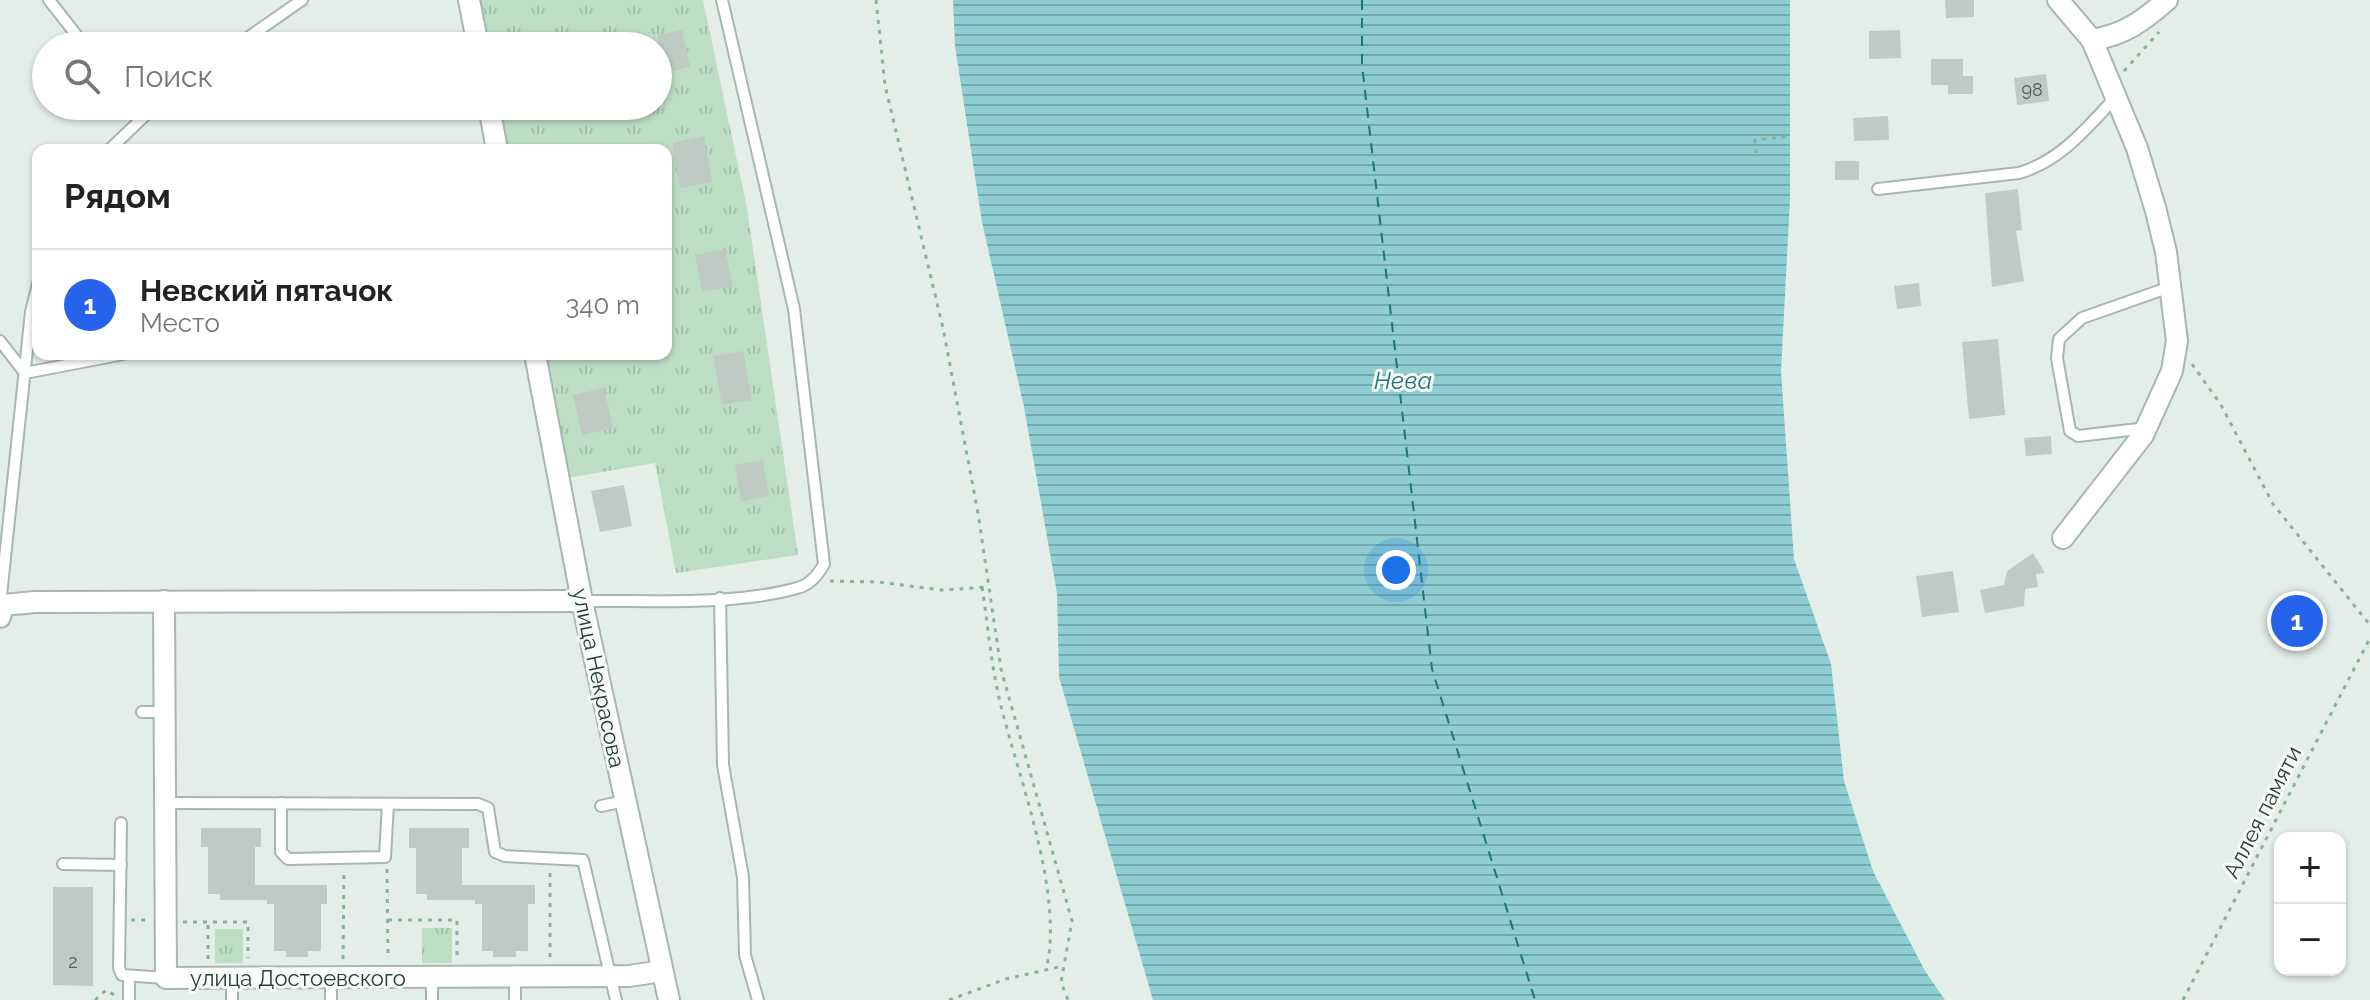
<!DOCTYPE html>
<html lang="ru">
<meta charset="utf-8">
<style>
:root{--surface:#fff;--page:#f2f2f2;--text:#222;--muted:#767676;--line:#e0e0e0;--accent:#2563eb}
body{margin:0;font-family:Raleway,sans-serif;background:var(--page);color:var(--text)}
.controls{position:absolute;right:24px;bottom:24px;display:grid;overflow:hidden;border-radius:16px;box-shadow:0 2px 6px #0004}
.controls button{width:72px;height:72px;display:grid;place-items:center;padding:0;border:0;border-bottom:2px solid var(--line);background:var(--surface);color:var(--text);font:40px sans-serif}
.you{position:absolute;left:1396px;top:570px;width:28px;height:28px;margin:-20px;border:6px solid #fff;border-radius:50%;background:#1a73e8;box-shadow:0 0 0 12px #1a73e833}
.badge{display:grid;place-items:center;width:52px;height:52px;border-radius:50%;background:var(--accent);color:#fff;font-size:26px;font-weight:700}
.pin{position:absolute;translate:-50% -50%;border:4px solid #fff;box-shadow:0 2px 8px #0006}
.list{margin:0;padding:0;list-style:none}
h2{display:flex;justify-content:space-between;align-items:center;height:104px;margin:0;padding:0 32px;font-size:34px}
h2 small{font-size:26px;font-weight:400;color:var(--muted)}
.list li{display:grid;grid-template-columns:52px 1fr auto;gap:24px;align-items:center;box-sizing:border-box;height:112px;padding:0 32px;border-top:2px solid var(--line)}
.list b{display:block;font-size:30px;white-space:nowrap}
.list p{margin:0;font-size:26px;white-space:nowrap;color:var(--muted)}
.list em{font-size:26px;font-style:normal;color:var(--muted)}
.icon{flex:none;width:44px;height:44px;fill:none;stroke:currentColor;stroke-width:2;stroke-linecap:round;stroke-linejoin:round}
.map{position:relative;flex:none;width:2370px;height:1000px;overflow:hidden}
.search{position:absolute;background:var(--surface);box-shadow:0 2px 6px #0004;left:32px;top:32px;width:640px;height:88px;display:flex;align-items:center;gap:20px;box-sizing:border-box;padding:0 28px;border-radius:44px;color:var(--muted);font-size:30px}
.panel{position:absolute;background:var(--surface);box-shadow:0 2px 6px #0004;left:32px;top:144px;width:640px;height:216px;border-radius:16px}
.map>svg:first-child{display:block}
</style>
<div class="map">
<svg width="2370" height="1000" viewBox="0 0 2370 1000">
<defs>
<pattern id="grass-tufts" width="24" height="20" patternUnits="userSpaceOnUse" patternTransform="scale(2)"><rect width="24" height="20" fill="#bedec4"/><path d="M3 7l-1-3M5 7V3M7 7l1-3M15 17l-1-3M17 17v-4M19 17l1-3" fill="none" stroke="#a3c0a9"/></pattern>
<pattern id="water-rules" width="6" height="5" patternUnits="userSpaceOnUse" patternTransform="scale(2)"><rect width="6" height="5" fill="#8ecdd1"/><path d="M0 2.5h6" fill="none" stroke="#74a8aa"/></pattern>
</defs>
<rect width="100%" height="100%" fill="#e4eee9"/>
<g fill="url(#grass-tufts)">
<polygon points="479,0 703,0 747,208 798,555 676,573 655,463 567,478 544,354 666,354 666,150 506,150 498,106 658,106 658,46 487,46"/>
<rect x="422" y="928" width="30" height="35"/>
<rect x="215" y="929" width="28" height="34"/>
</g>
<polygon fill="url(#water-rules)" points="953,0 1790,0 1790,200 1781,371 1794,559 1831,664 1844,781 1873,871 1925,971 1945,1000 1153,1000 1059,677 1057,593 1024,407 982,222 955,46"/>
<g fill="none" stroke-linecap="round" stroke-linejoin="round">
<polyline stroke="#1e747b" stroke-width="2" stroke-dasharray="10 8" stroke-linecap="butt" points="1362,0 1362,65 1432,669 1535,1000"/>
</g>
<g fill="#bdcbc4">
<polygon points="1945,0 1974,0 1974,17 1946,18"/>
<polygon points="682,30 690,67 658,74 658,35"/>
<polygon points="1900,30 1901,58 1869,59 1869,31"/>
<polygon points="1931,59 1963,59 1963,76 1973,76 1973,94 1948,94 1948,85 1931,85"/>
<polygon points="2046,74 2049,101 2017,105 2014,78"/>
<polygon points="1888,116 1889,140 1854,141 1853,118"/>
<polygon points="704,136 712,182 680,188 672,143"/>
<rect x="1835" y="161" width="24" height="19"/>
<polygon points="2018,189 2022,230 2016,231 2024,281 1992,287 1985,193"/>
<polygon points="725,249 733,286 702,292 695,255"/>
<polygon points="1919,283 1921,306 1897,309 1894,286"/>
<polygon points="1998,339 2005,415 1969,419 1962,342"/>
<polygon points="743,351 752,400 722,405 713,356"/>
<polygon points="604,388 613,428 582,435 573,395"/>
<polygon points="2051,436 2052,454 2026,456 2024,438"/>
<polygon points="763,460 769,496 741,502 735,465"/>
<polygon points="624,485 632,526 600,532 591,491"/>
<polygon points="2033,553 2045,573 2036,574 2038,587 2025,589 2024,606 1985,613 1980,590 2004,585 2007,571"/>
<polygon points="1953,571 1959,612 1922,617 1916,576"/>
<polygon points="201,828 261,828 261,847 255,847 255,885 327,885 327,904 321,904 321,951 308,951 308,957 286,957 286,951 274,951 274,904 267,904 267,900 220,900 220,894 208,894 208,847 201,847"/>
<polygon points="409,828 469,828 469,848 462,848 462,885 535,885 535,904 528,904 528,951 516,951 516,957 493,957 493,951 482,951 482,904 475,904 475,900 427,900 427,894 416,894 416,848 409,848"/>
<polygon points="53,887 93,887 93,986 53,985"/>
</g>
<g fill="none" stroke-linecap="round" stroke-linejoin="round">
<g stroke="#a7b6af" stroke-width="14">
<g id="service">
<polyline points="49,0 85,46"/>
<polyline points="236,46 302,0"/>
<polyline points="109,150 155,106"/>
<path d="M1878,189l141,-16c41,-12 67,-44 95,-74"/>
<polyline points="0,341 25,373 124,354"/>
<polyline points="2147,428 2078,436 2070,431 2057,358 2059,339 2082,318 2170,287"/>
<polyline points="720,598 723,765 743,877 745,955 758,1000"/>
<path d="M582,601c66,-1 152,5 215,-13 13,-3 21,-13 27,-24l-30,-255 -72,-309"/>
<polyline points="0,605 31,312 38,284"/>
<polyline points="142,712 165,712"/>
<polyline points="165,803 478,804 488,808 495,852 505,856 583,860 616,1000"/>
<polyline points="281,803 281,852 288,859 385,857 388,804"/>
<polyline points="601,806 625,801"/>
<polyline points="121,823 119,968 122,975 166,978"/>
<polyline points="63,864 121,865"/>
<polyline points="432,977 432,1000"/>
<polyline points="232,978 232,1000"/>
<polyline points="129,1000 129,978"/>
<polyline points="331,1000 331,978"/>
<polyline points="515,1000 515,977"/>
</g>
</g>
<g stroke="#a7b6af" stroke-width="24">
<g id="minor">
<polyline points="469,0 478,46"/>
<path d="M2058,0l34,40c32,-5 51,-19 75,-40"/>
<polyline points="489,106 497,150"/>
<polyline points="535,354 582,601 669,1000"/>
<polyline points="2063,538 2143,435 2172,371 2177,341 2166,252 2156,211 2137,148 2092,40"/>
<polyline points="164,601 166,978 629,976 662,971"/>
<polyline points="0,617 3,605 35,602 582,601"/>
</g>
</g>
<g stroke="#85b19f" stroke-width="3" stroke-dasharray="4 6" stroke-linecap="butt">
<polyline points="876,0 885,85 943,328 978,513 1001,669 1072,921 1061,982 1068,1000"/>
<polyline points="2124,71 2159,32"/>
<polyline points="1756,153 1755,140 1790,136"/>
<polyline points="2192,364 2221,405 2273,504 2370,625"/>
<polyline points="830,581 877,582 942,590 989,587"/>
<path d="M982,587c6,38 9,78 18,115 18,75 65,193 46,268"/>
<polyline points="387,869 388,957"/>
<polyline points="131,920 148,920"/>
<polyline points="388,920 457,920 457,959"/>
<polyline points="183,922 248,922 248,958"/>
<polyline points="550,957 550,872"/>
<polyline points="208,959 208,922"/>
<polyline points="343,959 344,871"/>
<polyline points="95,1000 106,990 116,996"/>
<polyline points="949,1000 1006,979 1063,966"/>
<polyline points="2183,1000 2370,638"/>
</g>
<use href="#service" stroke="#fff" stroke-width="10"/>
<use href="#minor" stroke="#fff" stroke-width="20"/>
</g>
<g text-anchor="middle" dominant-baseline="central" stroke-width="6" stroke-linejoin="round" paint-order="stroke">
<g font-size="18" fill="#4a6259">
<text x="2032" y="89">98</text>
<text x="73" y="961">2</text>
</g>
<g font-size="22" fill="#243f35" stroke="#f5faf7">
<text transform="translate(599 678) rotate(78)">улица Некрасова</text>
<text transform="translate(2262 812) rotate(-63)">Аллея памяти</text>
<text x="298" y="978">улица Достоевского</text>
</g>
<g font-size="24" font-style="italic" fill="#1e747b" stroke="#f5faf7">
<text x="1403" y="380">Нева</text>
</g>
</g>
</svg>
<div class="controls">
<button>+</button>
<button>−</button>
</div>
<div class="you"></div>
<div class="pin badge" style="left:2297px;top:621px">1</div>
<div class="search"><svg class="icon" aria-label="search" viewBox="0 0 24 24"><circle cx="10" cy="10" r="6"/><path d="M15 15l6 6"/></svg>Поиск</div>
<section class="panel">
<h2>Рядом<small></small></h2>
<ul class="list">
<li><span class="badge">1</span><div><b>Невский пятачок</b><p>Место</p></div><em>340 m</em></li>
</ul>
</section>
</div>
